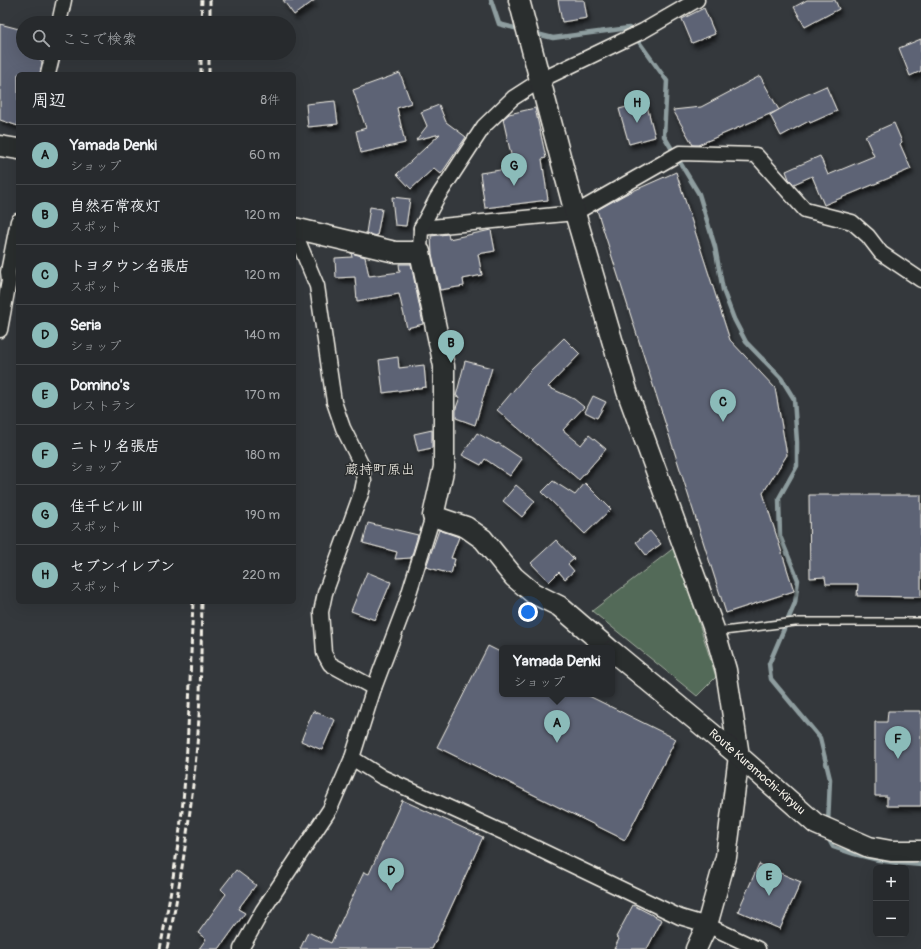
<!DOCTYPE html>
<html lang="ja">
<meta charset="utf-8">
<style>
:root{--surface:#272a2d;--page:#2f3235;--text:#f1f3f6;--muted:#a4a7aa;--line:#434649;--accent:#8bbbb9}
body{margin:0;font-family:Pangolin,"Klee One",sans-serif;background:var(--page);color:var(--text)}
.controls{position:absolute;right:12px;bottom:12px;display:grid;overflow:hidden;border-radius:6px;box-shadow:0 4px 16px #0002}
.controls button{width:36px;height:36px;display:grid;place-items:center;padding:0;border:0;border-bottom:1px solid var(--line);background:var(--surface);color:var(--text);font:20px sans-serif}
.you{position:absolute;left:528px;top:612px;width:14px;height:14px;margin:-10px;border:3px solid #fff;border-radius:50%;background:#1a73e8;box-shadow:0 0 0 6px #1a73e833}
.badge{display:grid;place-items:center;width:26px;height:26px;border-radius:50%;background:var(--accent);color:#111;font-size:13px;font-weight:700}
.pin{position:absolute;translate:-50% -33px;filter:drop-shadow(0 1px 2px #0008)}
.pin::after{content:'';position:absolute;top:21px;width:14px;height:12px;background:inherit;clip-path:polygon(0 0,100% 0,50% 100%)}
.popup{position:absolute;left:499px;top:645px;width:116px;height:52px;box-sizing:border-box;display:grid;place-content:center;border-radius:6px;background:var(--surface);filter:drop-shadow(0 1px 3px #0005);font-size:13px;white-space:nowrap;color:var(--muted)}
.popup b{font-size:15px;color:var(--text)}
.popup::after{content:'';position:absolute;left:50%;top:100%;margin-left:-8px;border:8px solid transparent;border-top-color:var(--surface)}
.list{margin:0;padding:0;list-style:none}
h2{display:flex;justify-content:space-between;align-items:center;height:52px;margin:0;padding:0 16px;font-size:17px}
h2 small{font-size:13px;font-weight:400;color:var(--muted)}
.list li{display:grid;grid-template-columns:26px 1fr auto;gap:12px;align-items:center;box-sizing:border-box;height:60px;padding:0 16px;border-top:1px solid var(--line)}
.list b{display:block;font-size:15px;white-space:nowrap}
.list p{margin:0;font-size:13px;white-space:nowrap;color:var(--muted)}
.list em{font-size:13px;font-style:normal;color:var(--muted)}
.icon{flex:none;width:22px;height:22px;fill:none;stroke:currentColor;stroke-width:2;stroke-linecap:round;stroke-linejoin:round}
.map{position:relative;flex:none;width:921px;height:949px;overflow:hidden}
.search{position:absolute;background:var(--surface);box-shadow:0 4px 16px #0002;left:16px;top:16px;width:280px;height:44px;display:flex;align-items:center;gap:10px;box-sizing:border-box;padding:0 14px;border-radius:22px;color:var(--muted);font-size:15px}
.panel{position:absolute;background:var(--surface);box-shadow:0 4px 16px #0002;left:16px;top:72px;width:280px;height:532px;border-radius:6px}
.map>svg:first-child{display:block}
</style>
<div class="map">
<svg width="921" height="949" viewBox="0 0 921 949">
<defs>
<filter id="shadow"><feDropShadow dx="2.5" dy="4.5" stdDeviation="2" flood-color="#0009"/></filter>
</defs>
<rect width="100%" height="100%" fill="#34383c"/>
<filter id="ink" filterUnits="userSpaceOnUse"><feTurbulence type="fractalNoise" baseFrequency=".025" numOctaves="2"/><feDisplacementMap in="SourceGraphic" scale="8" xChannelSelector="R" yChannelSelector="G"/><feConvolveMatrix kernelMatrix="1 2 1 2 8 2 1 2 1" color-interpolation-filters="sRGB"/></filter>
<g filter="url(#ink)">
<polygon fill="#536b58" stroke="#a4aea0" points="675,547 716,677 697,696 592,611"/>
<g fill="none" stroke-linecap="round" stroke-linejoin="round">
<g stroke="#8e9d9f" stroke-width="4.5">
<polyline points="491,0 499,24 522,30"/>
<polyline points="533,33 553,38 629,28 667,81 664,136 699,194 715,247 723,290 734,319 746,342 781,378 794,399 797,442 797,466 779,498 780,536 798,580 795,603 769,664 771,679 820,738 830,779 828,824"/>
<path d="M827,836l6,11c29,11 56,17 88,18"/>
</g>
</g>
<g fill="#5d6374" stroke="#f4f1e8" filter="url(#shadow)">
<polygon points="283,0 315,0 294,15"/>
<polygon points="558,0 584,0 587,18 562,22"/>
<polygon points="807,0 835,0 839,9 805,27 794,7"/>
<polygon points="704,8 715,34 692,43 682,19"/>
<polygon points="0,24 19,29 23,35 23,53 36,53 42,62 40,74 18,74 18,126 0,120"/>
<polygon points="921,39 921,71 910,76 899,48"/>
<polygon points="400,73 411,103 397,108 405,143 361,153 356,131 366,128 353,90"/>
<polygon points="760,76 779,110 698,145 693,145 673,110 701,107"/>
<polygon points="826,86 837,111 810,123 809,121 781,136 770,115 799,98"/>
<polygon points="335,101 338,124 308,127 306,104"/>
<polygon points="646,102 655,137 629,144 619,109"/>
<polygon points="439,105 446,122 466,137 441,174 434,168 411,189 397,174 440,134 416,140 427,126 421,112"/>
<polygon points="535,108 546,158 542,159 548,200 485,208 480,173 514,168 503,119 509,114"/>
<polygon points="894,123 902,142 900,144 911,169 824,205 812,176 794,184 789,179 786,171 820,156 828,175 874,156 865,136"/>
<polygon points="676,172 730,340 775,388 787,455 763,493 794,591 726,613 597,210 626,194"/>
<polygon points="392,197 410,199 406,226 395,225"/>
<polygon points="370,207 382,209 377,236 366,233"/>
<polygon points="491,230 495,251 478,254 482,275 463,279 464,286 440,290 432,254 431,236 448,234 449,239"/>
<polygon points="351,253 365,257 369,276 400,272 399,264 411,264 423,324 407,328 399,294 357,301 355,277 336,278 335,258 352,257"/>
<polygon points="564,338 580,354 548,387 574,399 584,407 563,430 581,445 589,435 606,449 579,480 497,410 529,372"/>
<polygon points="398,357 399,368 424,365 426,387 383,393 379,360"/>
<polygon points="465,361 492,368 475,425 456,418 456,408 460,397 456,396"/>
<polygon points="593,396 606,402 597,418 585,412"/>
<polygon points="432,430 432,448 418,451 414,434"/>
<polygon points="477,433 497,444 498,443 522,459 510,476 485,459 481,465 462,455"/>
<polygon points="553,481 575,495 585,483 611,509 585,534 542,492"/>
<polygon points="516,485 535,501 522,517 503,501"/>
<polygon points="809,495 921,495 921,597 857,596 858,584 826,584 825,577 810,578"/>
<polygon points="368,523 418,535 411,558 395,559 397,552 363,543"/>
<polygon points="439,530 459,537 451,558 455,559 451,574 426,567"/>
<polygon points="650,531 661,544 646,555 636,542"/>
<polygon points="556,540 574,559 568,564 574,571 565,579 559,572 549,582 531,563"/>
<polygon points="367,572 391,582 375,620 351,611"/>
<polygon points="488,646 502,653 502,694 585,694 676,739 625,840 437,747"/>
<polygon points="313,711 335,720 322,750 301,741"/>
<polygon points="888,711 921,711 921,806 887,806 887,796 875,796 875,722 887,722"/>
<polygon points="402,800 483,837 432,949 300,949 308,932 331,943 364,872 369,874"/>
<polygon points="759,864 801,882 780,929 738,911"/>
<polygon points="236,870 256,885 238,909 245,913 219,949 199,949 206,939 198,933 226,894 221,889"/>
<polygon points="633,905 662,920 647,949 614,949 619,939 616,937"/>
</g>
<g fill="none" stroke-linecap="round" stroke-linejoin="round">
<g stroke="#f4f1e8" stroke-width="10">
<polyline id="lane" points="716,632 795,622 921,622"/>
</g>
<g stroke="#f4f1e8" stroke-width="17">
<g id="street">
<polyline points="59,23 64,0"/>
<polyline points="48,74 53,53"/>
<polyline points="421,228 575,213 680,153 756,155 805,210 852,222 868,236 881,253 921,280"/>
<polyline points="294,231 317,286 334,402 343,428 362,466 364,481 362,491 325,593 321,612 324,653 330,664 374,688"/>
<polyline points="420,252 421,228 437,198 484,126 513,98 541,80 643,31 697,0"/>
<polyline points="0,330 9,281 8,272 18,221"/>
<polyline points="352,758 382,777 509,835 680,917 707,925 758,949"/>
<polyline points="241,949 263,910 330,809 352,758 374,688 405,606 433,516"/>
</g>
</g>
<g stroke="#f4f1e8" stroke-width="23">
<g id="secondary">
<polyline points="519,0 575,213 627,391 715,632 726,670 739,756 726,857 707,925 696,949"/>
<polyline points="0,146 18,149"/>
<polyline points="294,228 395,252 420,252 444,366 444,467 433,516 466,527 483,539 514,577 533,593 559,606 608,648"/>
<polyline points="612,651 739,756 816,824 869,847 891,851 921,851"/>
</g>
</g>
<use href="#lane" stroke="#2a2d2e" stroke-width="7"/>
<use href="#street" stroke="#2a2d2e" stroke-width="14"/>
<use href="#secondary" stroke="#2a2d2e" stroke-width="20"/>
<g stroke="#f4f1e8" stroke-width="3" stroke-dasharray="6 3" stroke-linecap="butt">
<polyline points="201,23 202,0"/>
<polyline points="210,23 210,0"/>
<polyline points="201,74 201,53"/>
<polyline points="209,74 209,53"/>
<path d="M160,949c9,-46 17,-91 22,-138 7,-69 8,-139 11,-209"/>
<path d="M167,949c15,-72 25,-143 31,-216 3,-44 3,-88 4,-131"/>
</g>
</g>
</g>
<g text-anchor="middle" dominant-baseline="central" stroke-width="3" stroke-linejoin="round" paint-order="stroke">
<g font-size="12" fill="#f4f1e8" stroke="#2a2d2e">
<text transform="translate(757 772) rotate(41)">Route Kuramochi-Kiryuu</text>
</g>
<g font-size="14" fill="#f4f1e8" stroke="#2a2d2e">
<text x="380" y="469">蔵持町原出</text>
</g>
</g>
</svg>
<div class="controls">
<button>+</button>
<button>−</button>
</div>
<div class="you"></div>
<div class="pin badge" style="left:557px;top:743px">A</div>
<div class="popup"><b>Yamada Denki</b>ショップ</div>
<div class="pin badge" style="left:451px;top:363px">B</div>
<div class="pin badge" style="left:723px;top:422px">C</div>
<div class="pin badge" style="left:391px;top:891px">D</div>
<div class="pin badge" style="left:769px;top:896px">E</div>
<div class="pin badge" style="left:898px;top:759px">F</div>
<div class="pin badge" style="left:514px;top:186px">G</div>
<div class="pin badge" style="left:637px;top:123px">H</div>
<div class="search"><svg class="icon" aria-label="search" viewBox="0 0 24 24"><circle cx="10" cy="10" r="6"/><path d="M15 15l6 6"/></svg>ここで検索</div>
<section class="panel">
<h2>周辺<small>8件</small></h2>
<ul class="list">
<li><span class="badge">A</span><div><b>Yamada Denki</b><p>ショップ</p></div><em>60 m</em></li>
<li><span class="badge">B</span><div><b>自然石常夜灯</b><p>スポット</p></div><em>120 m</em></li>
<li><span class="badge">C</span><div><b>トヨタウン名張店</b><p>スポット</p></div><em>120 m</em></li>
<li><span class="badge">D</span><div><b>Seria</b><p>ショップ</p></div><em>140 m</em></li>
<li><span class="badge">E</span><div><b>Domino's</b><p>レストラン</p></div><em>170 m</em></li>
<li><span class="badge">F</span><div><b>ニトリ名張店</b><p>ショップ</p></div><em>180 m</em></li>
<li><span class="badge">G</span><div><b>佳千ビルⅢ</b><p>スポット</p></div><em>190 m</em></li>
<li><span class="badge">H</span><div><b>セブンイレブン</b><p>スポット</p></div><em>220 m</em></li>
</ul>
</section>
</div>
